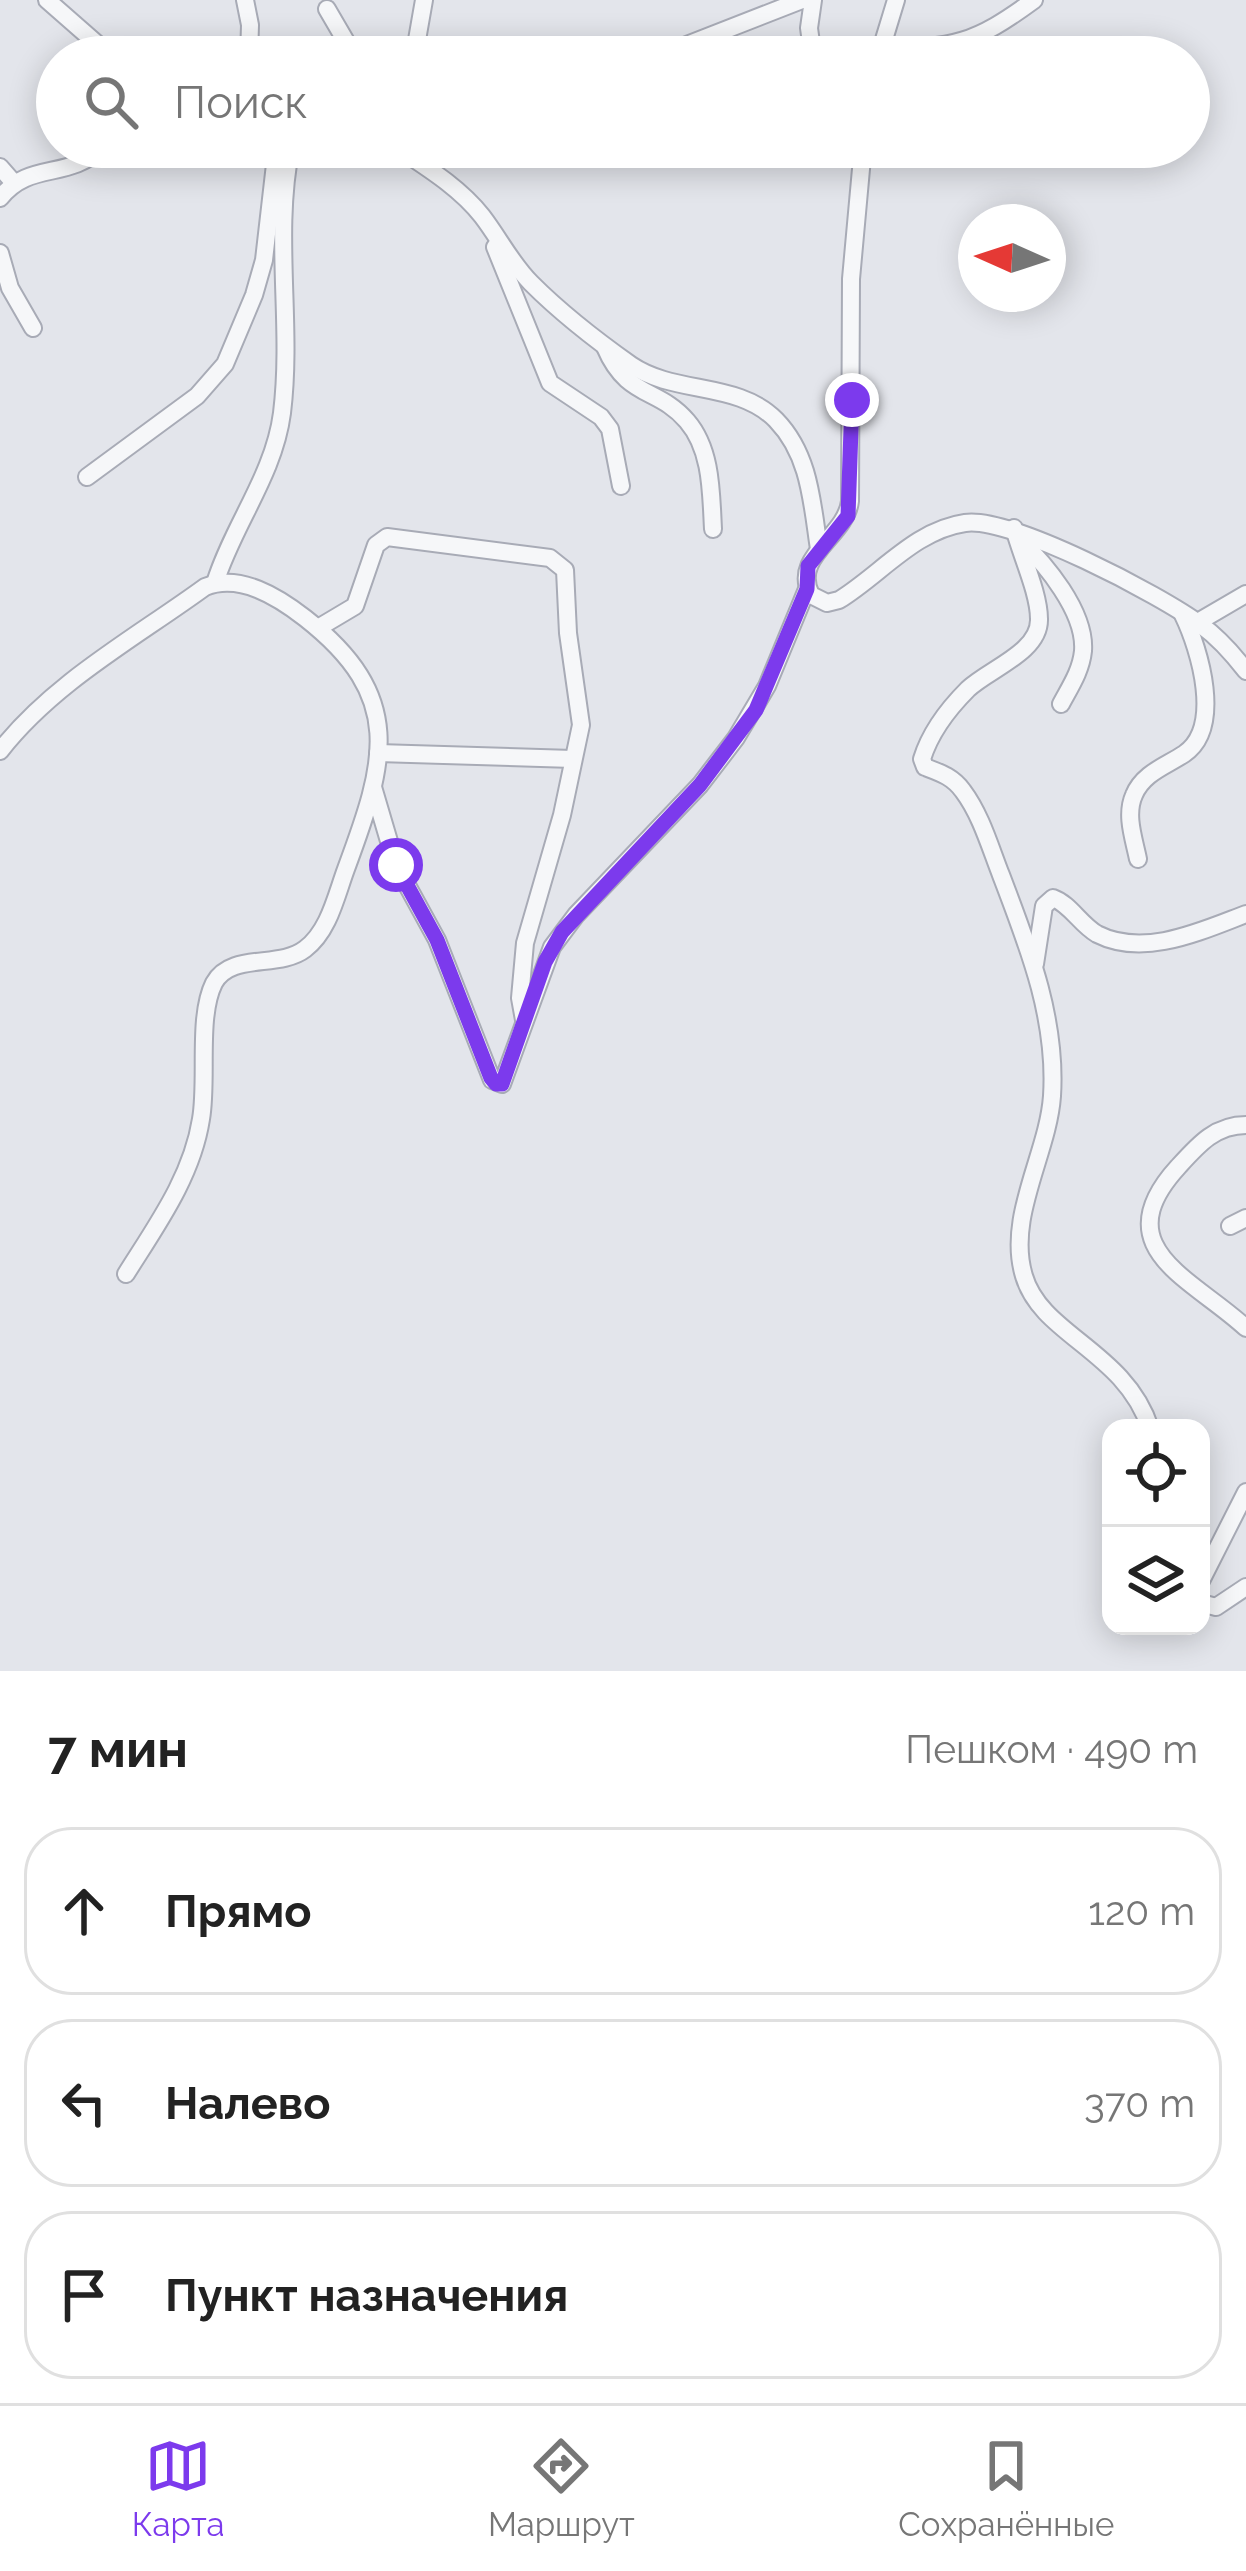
<!DOCTYPE html>
<html lang="ru">
<meta charset="utf-8">
<style>
:root{--surface:#fff;--page:#f6f6f6;--text:#222;--muted:#767676;--line:#e0e0e0;--accent:#7c3aed}
body{margin:0;font-family:Raleway,sans-serif;background:var(--page);color:var(--text)}
.controls{position:absolute;right:36px;bottom:36px;display:grid;overflow:hidden;border-radius:24px;box-shadow:0 6px 30px #0003}
.controls button{width:108px;height:108px;display:grid;place-items:center;padding:0;border:0;border-bottom:3px solid var(--line);background:var(--surface);color:var(--text);font:60px sans-serif}
.compass{position:absolute;left:958px;top:204px;width:108px;height:108px;border-radius:50%;background:var(--surface);box-shadow:0 6px 30px #0003;rotate:273deg}
.stop{position:absolute;width:36px;height:36px;margin:-27px;border:9px solid #7c3aed;border-radius:50%;background:#fff}
.stop.end{background:#7c3aed;border-color:#fff;box-shadow:0 3px 12px #0008}
.list{margin:0;padding:0;list-style:none}
h2{display:flex;justify-content:space-between;align-items:center;height:156px;margin:0;padding:0 48px;font-size:51px}
h2 small{font-size:39px;font-weight:400;color:var(--muted)}
.list li{display:grid;grid-template-columns:78px 1fr auto;gap:36px;align-items:center;box-sizing:border-box;height:168px;margin:0 24px 24px;padding:0 24px;border:3px solid var(--line);border-radius:48px}
.list b{display:block;font-size:45px;white-space:nowrap}
.list em{font-size:39px;font-style:normal;color:var(--muted)}
.icon{flex:none;width:66px;height:66px;fill:none;stroke:currentColor;stroke-width:2;stroke-linecap:round;stroke-linejoin:round}
.map{position:relative;flex:none;width:1246px;height:1671px;overflow:hidden}
.search{position:absolute;background:var(--surface);box-shadow:0 6px 30px #0003;left:36px;right:36px;top:36px;height:132px;display:flex;align-items:center;gap:30px;box-sizing:border-box;padding:0 42px;border-radius:66px;color:var(--muted);font-size:45px}
.sheet{height:732px;background:var(--surface)}
nav{display:flex;justify-content:space-around;align-items:center;box-sizing:border-box;height:168px;border-top:3px solid var(--line);background:var(--surface);font-size:33px;color:var(--muted)}
nav a{display:grid;justify-items:center;gap:6px}
nav .on{color:var(--accent)}
.map>svg:first-child{display:block}
</style>
<div class="map">
<svg width="1246" height="1671" viewBox="0 0 1246 1671">
<rect width="100%" height="100%" fill="#e3e5eb"/>
<g fill="none" stroke-linecap="round" stroke-linejoin="round">
<g stroke="#a8abb6" stroke-width="20">
<g id="street">
<polyline points="47,0 112,57"/>
<polyline points="245,0 250,25 249,57"/>
<polyline points="327,9 355,57"/>
<path d="M880,49c74,-1 94,-5 154,-49"/>
<polyline points="879,56 896,0"/>
<polyline points="414,57 424,0"/>
<polyline points="656,57 802,0"/>
<polyline points="813,57 809,28 813,0"/>
<path d="M396,147c30,20 63,40 86,69 17,22 29,47 49,67 30,30 66,58 100,82 44,30 107,16 145,55 34,35 36,83 43,129"/>
<path d="M863,147l-12,132 -1,222c-4,36 -59,55 -39,94l16,8 12,-3c41,-25 76,-70 126,-77 45,-7 196,72 236,102 18,13 32,29 45,46"/>
<polyline points="0,167 14,183"/>
<path d="M0,198c30,-38 69,-17 102,-51"/>
<polyline points="495,247 550,383 601,417 610,429 621,486"/>
<polyline points="0,253 10,288 33,328"/>
<path d="M605,347c22,52 53,40 82,74 25,29 24,72 26,108"/>
<polyline points="87,477 197,396 225,364 254,295 264,260 277,147"/>
<path d="M1014,528c7,27 25,65 25,91 1,33 -50,50 -71,70 -19,19 -38,44 -46,70l3,8c16,6 28,10 38,24 18,24 27,56 38,84 27,71 56,143 51,221 -4,58 -46,121 -28,180 17,59 101,75 126,152"/>
<path d="M1018,538c27,25 68,74 65,113 -2,20 -13,36 -22,53"/>
<path d="M215,583c18,-58 59,-108 67,-170 11,-89 -9,-178 9,-266"/>
<polyline points="1198,622 1246,594"/>
<polyline points="318,628 355,606 376,545 387,537 550,558 565,570 568,633 581,725 562,815 525,943 520,998 524,1020"/>
<path d="M0,751c54,-69 135,-113 205,-164 35,-14 73,10 100,31 101,79 81,143 41,251 -10,27 -17,62 -41,80 -26,20 -74,3 -91,34 -17,34 -6,97 -13,136 -9,58 -45,107 -75,155"/>
<polyline points="378,753 573,759"/>
<polyline points="373,787 396,865 437,940 492,1080 502,1084 552,947 576,915 700,785 736,738 767,686 807,589"/>
<path d="M1138,859c-4,-20 -13,-44 -4,-64 9,-22 32,-29 50,-41 39,-26 16,-104 -1,-139"/>
<path d="M1035,964l9,-58 9,-8c17,6 27,26 44,36 47,24 104,-3 149,-20"/>
<path d="M1246,1125c-31,0 -48,20 -68,42 -74,81 14,111 68,161"/>
<polyline points="1230,1226 1246,1218"/>
<polyline points="1201,1581 1246,1492"/>
<polyline points="1201,1603 1216,1607 1246,1587"/>
</g>
</g>
<use href="#street" stroke="#f6f7f9" stroke-width="16"/>
</g>
<g fill="none" stroke-linecap="round" stroke-linejoin="round">
<polyline stroke="#7c3aed" stroke-width="15" points="396,865 437,940 491,1078 496,1084 502,1084 545,962 562,932 700,785 756,710 807,589 808,566 848,516 852,400"/>
</g>
</svg>
<div class="controls">
<button><svg class="icon" aria-label="locate" viewBox="0 0 24 24"><circle cx="12" cy="12" r="6"/><path d="M12 2v4M12 18v4M2 12h4M18 12h4"/></svg></button>
<button><svg class="icon" aria-label="layers" viewBox="0 0 24 24"><path d="M12 4l9 5-9 5-9-5zM3 14l9 5 9-5"/></svg></button>
</div>
<svg class="compass" viewBox="-18 -18 36 36"><path d="M0-13l5 13h-10z" fill="#e53935"/><path d="M0 13l5-13h-10z" fill="#767676"/></svg>
<div class="stop" style="left:396px;top:865px"></div>
<div class="stop end" style="left:852px;top:400px"></div>
<div class="search"><svg class="icon" aria-label="search" viewBox="0 0 24 24"><circle cx="10" cy="10" r="6"/><path d="M15 15l6 6"/></svg>Поиск</div>
</div>
<section class="sheet">
<h2>7 мин<small>Пешком · 490 m</small></h2>
<ul class="list">
<li><svg class="icon" aria-label="ahead" viewBox="0 0 24 24"><path d="M12 20V5M6 11l6-6 6 6"/></svg><div><b>Прямо</b></div><em>120 m</em></li>
<li><svg class="icon" aria-label="left" viewBox="0 0 24 24"><path d="M17 20v-9H6M10 6l-5 5 5 5"/></svg><div><b>Налево</b></div><em>370 m</em></li>
<li><svg class="icon" aria-label="arrive" viewBox="0 0 24 24"><path d="M6 21V4h12l-3 4 3 4H6"/></svg><div><b>Пункт назначения</b></div></li>
</ul>
</section>
<nav>
<a class="on"><svg class="icon" aria-label="map" viewBox="0 0 24 24"><path d="M3 6l6-2 6 2 6-2v14l-6 2-6-2-6 2zM9 4v14M15 6v14"/></svg>Карта</a>
<a><svg class="icon" aria-label="directions" viewBox="0 0 24 24"><path d="M12 3l9 9-9 9-9-9zM9 14v-3h6M13 9l2 2-2 2"/></svg>Маршрут</a>
<a><svg class="icon" aria-label="saved" viewBox="0 0 24 24"><path d="M7 4h10v16l-5-4-5 4z"/></svg>Сохранённые</a>
</nav>
